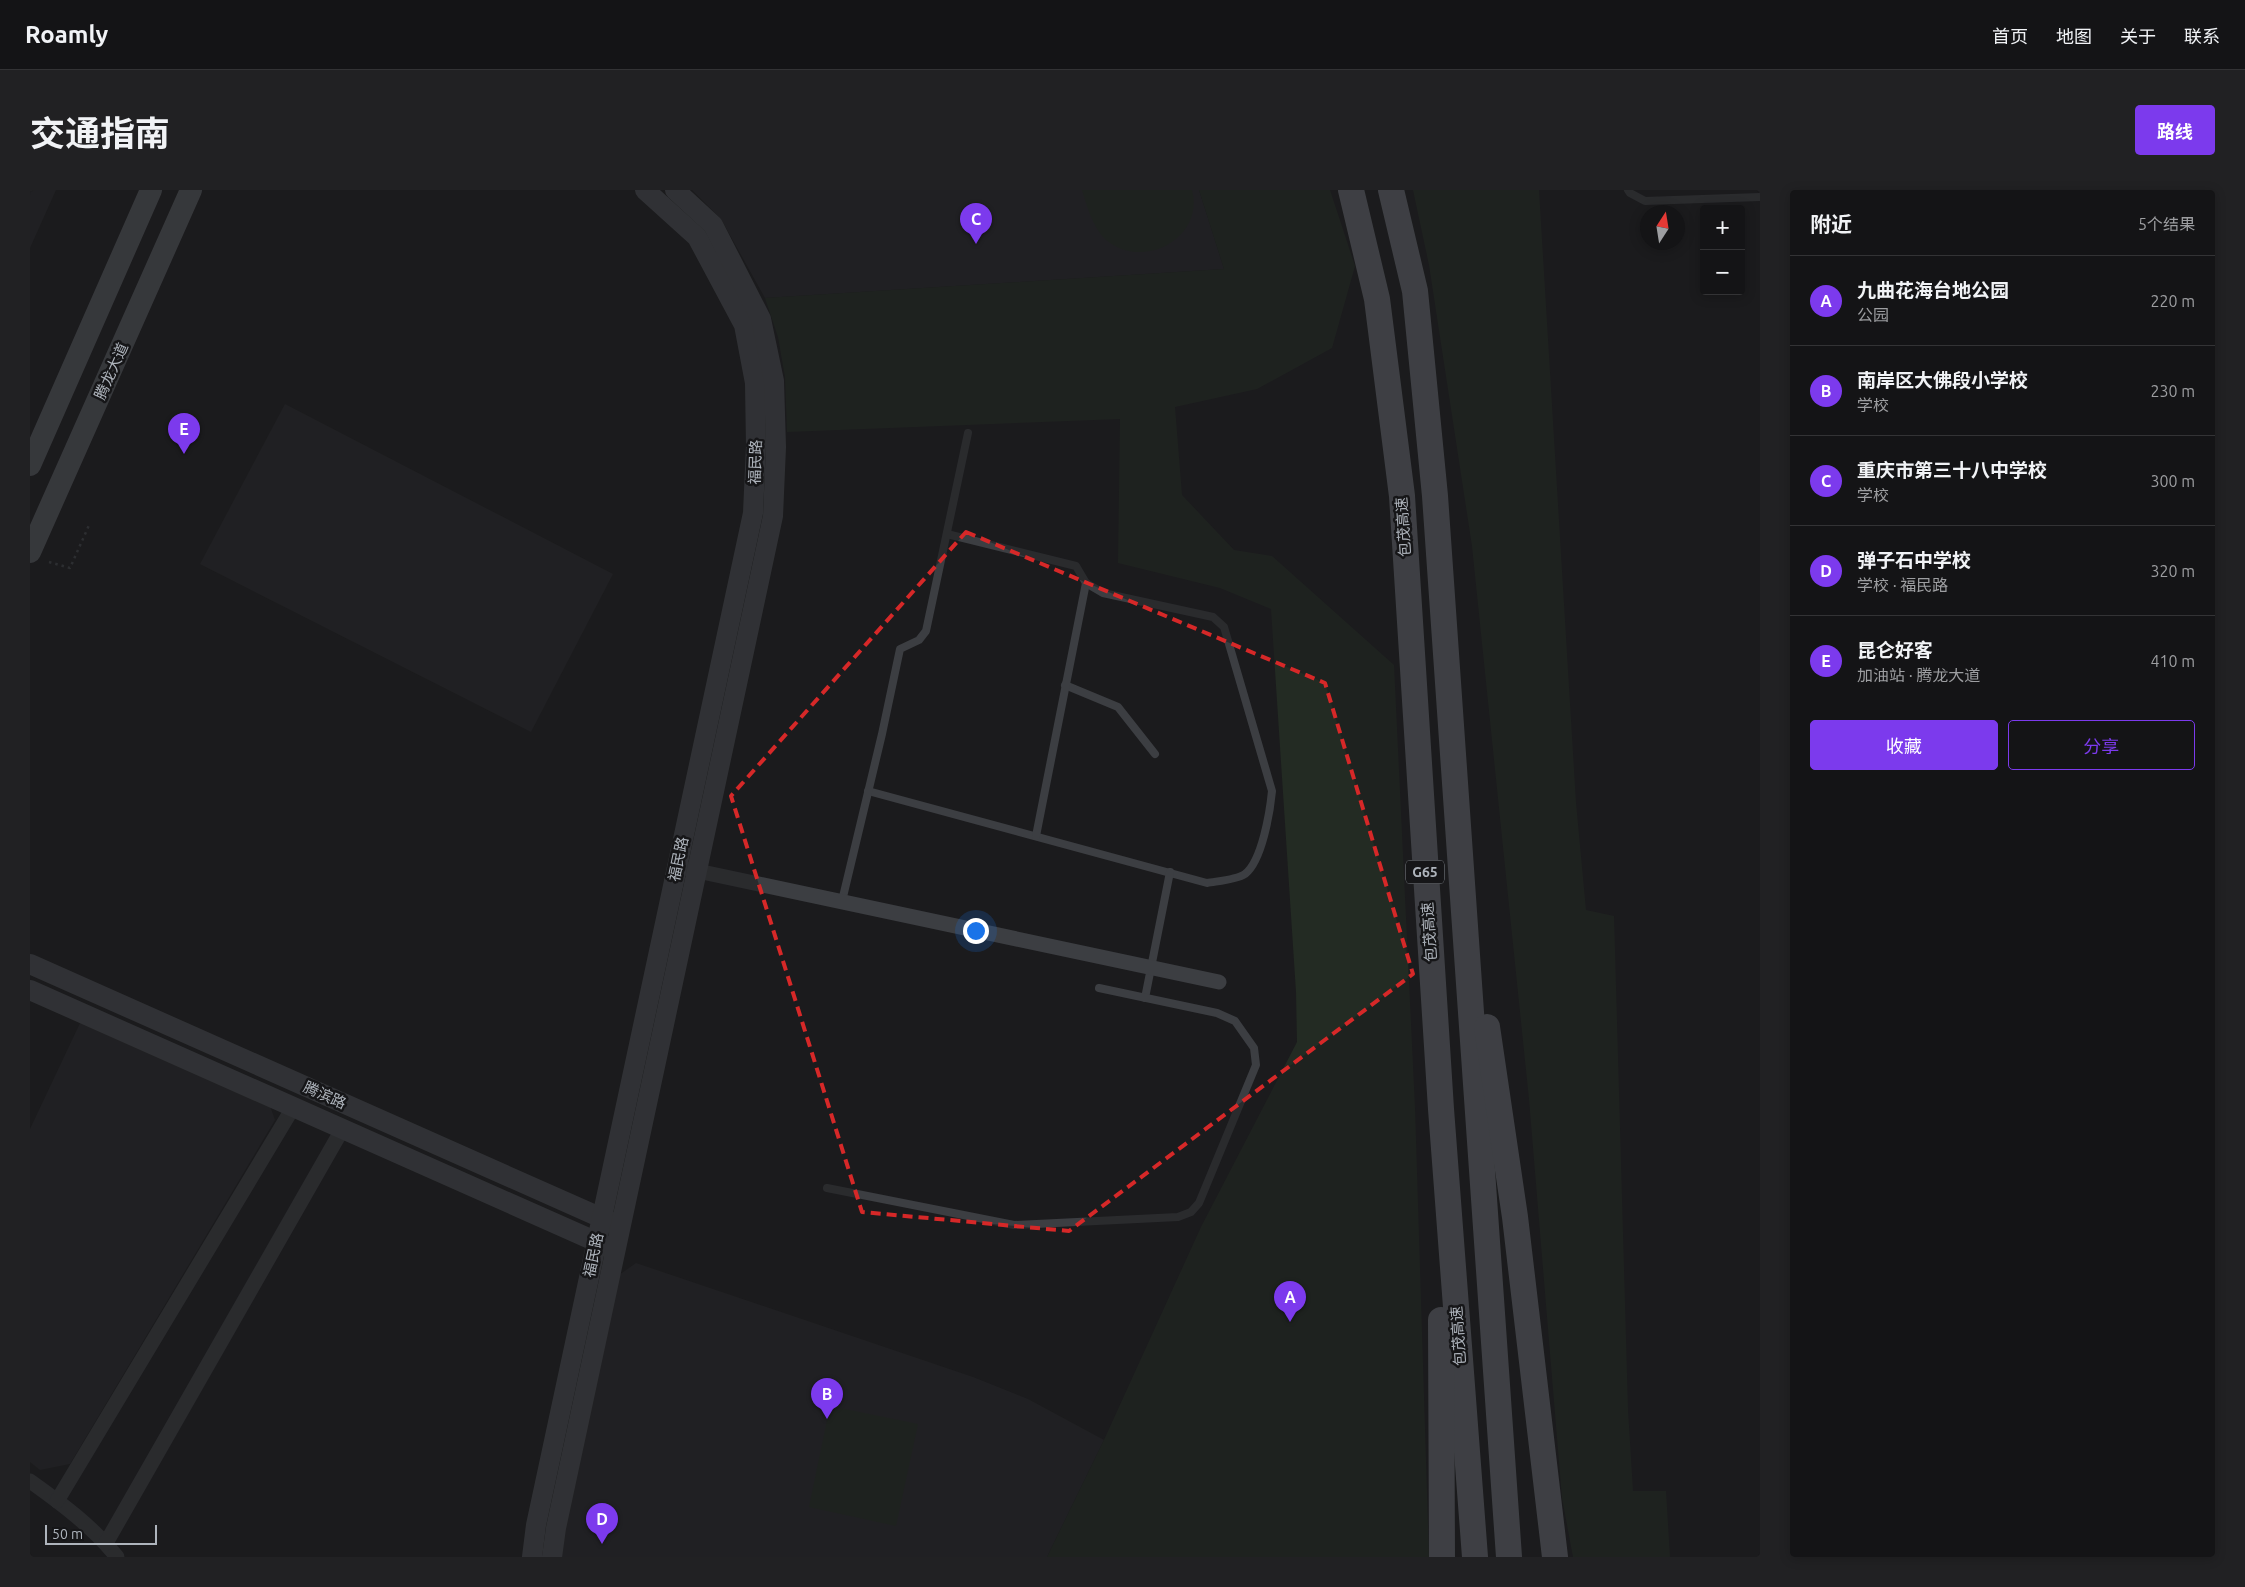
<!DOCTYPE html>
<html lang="zh">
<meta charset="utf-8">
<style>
:root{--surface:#141416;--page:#212123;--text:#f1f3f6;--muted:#9d9ea1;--line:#333335;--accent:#7c3aed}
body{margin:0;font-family:Ubuntu,"Noto Sans SC",sans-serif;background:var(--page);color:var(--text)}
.controls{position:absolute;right:15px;top:15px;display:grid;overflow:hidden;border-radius:5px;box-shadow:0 2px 12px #0003}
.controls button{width:45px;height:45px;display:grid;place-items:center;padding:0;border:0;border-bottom:1px solid var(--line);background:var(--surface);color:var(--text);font:25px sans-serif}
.compass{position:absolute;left:1610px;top:15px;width:45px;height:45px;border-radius:50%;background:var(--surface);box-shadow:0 2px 12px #0003;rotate:12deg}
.scale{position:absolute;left:15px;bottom:12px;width:112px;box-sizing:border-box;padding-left:5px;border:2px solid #aeb4bc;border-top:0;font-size:14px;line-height:18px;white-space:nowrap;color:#aeb4bc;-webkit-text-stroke:4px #161618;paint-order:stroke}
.you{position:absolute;left:945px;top:740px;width:18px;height:18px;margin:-12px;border:4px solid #fff;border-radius:50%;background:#1a73e8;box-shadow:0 0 0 8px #1a73e833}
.badge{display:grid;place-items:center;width:32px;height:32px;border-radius:50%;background:var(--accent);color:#fff;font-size:16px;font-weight:700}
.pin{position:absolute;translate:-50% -41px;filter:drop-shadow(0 1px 2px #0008)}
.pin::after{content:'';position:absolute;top:26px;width:18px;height:15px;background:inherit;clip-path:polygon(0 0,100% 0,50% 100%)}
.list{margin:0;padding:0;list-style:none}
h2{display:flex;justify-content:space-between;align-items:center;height:65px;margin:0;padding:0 20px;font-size:21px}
h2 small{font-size:16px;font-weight:400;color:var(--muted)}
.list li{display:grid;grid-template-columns:32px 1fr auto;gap:15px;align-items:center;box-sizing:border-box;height:90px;padding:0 20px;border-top:1px solid var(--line)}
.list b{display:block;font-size:19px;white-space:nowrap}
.list p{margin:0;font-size:16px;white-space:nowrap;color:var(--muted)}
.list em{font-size:16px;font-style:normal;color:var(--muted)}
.actions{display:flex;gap:10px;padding:15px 20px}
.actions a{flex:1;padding:11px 0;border:1px solid var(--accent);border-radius:5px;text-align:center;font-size:18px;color:var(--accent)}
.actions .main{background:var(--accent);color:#fff}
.map{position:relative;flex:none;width:1730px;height:1367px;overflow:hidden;border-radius:5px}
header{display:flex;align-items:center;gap:30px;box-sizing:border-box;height:70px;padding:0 25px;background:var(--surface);border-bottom:1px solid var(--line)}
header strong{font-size:24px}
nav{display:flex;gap:28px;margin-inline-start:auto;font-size:18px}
.intro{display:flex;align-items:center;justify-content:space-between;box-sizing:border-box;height:120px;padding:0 30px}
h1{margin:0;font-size:35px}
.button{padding:12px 22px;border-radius:5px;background:var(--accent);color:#fff;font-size:18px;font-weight:700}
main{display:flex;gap:30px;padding:0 30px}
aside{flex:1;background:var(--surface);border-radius:5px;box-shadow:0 2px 12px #0003}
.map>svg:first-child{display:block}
</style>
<header>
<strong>Roamly</strong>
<nav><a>首页</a><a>地图</a><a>关于</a><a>联系</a></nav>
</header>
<div class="intro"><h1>交通指南</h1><a class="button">路线</a></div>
<main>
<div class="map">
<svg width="1730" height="1367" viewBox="0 0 1730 1367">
<rect width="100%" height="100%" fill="#1b1b1d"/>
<g fill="#27272a">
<polygon points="0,0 26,0 0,58"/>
<polygon points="662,0 1169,0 1194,79 735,108 691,29"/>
<polygon points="255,214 583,384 501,542 170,374"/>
<polygon points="51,831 239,913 245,930 40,1274 10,1280 0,1272 0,939"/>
<polygon points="606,1073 943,1187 998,1209 1074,1250 1017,1367 529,1367 589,1085"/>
</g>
<g fill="#232b23">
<path d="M1052,0h110c13,50 -52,82 -88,48 -12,-13 -17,-32 -22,-48z"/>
<polygon points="1169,0 1300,0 1325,76 1302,158 1227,199 1145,217 1152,305 1204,360 1242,366 1364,475 1385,918 1399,1367 1017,1367 1074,1250 1171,1037 1267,852 1266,802 1241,419 1190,398 1088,373 1090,229 757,242 755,187 748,147 735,108 1194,79"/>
<polygon points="1383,0 1509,0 1546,613 1556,720 1584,726 1598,1220 1603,1301 1636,1301 1640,1367 1543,1367 1532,1308 1499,909 1442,356 1399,75"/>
<polygon points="800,1216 888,1234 866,1336 779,1317"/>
</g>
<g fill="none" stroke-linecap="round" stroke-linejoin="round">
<polyline stroke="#424549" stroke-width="2.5" stroke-dasharray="2.5 4" stroke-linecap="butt" points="19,372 40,378 60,333"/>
<g stroke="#3c3e42" stroke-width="8">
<polyline points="1598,0 1600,3 1615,11 1730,7"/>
<polyline points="1035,495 1088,517 1125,564"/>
<path d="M838,601l339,92c11,-2 29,-3 38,-9 17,-13 25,-62 27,-83l-48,-164 -11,-10 -110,-24 -17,-10 -10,-17 -129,-32"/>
<polyline points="1006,646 1056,393"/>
<polyline points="812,711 852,544 870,459 889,450 896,441 938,243"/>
<polyline points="1115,808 1140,682"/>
<polyline points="797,998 984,1035 1148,1027 1161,1022 1169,1013 1226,875 1224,858 1205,831 1187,823 1069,798"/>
</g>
<g stroke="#3c3e42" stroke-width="15">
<polyline points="658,679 1189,792"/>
<path d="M0,1291c31,22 63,46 87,76"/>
<polyline points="27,1311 264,916"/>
<polyline points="76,1353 313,938"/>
</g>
<g stroke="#4a4d52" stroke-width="20">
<polyline points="0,774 583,1033"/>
<polyline points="0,800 576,1056"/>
<polyline points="502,1367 506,1335 723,323 726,256 725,193 714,135 667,47 615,0"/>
<polyline points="522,1367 526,1338 743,326 746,257 744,191 731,129 683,35 645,0"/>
</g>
<g stroke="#585b61" stroke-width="22">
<polyline points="0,275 121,0"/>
<polyline points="0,362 161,0"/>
</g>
<g stroke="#686c73" stroke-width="26">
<polyline points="1321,0 1347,109 1372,306 1411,919 1445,1367"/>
<polyline points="1361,0 1385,101 1405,306 1479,1367"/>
<polyline points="1457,837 1485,1027 1525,1367"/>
<polyline points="1411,1130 1412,1367"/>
</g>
</g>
<path d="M0 0H1730V1367H0ZM936,342l359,151 88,291 -344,257 -207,-19 -131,-416z" fill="#1b1b1d" fill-opacity=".55" fill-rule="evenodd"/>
<path fill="none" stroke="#d62828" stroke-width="4" stroke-dasharray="10 6" stroke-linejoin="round" d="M936,342l359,151 88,291 -344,257 -207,-19 -131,-416z"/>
<g text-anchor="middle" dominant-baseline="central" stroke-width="5" stroke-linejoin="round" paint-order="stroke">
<rect fill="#161618" stroke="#80858b" stroke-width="1" x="1376" y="670.5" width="38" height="23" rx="4"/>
<g font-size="14" font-weight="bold" fill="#aeb4bc">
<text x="1395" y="682">G65</text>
</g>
<g font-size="15" fill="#aeb4bc" stroke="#161618">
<text transform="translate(81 181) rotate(-66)">腾龙大道</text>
<text transform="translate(725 272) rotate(-88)">福民路</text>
<text transform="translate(1373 337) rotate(-94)">包茂高速</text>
<text transform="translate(648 669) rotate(-78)">福民路</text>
<text transform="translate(1399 742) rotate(-94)">包茂高速</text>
<text transform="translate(295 905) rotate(24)">腾滨路</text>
<text transform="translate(563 1065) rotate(-78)">福民路</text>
<text transform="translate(1428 1146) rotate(-94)">包茂高速</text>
</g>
</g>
</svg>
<div class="controls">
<button>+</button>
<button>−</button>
</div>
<svg class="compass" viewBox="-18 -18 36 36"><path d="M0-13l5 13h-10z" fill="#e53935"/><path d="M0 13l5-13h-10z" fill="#9d9ea1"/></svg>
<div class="scale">50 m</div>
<div class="you"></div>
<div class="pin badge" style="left:1260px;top:1132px">A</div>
<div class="pin badge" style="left:797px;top:1229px">B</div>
<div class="pin badge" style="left:946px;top:54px">C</div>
<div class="pin badge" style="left:572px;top:1354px">D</div>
<div class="pin badge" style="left:154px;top:264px">E</div>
</div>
<aside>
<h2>附近<small>5个结果</small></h2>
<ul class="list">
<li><span class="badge">A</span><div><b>九曲花海台地公园</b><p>公园</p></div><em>220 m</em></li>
<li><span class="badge">B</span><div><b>南岸区大佛段小学校</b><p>学校</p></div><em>230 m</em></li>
<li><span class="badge">C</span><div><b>重庆市第三十八中学校</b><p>学校</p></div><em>300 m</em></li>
<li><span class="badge">D</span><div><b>弹子石中学校</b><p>学校 · 福民路</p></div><em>320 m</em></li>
<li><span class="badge">E</span><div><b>昆仑好客</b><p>加油站 · 腾龙大道</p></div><em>410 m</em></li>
</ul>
<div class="actions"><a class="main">收藏</a><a>分享</a></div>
</aside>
</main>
